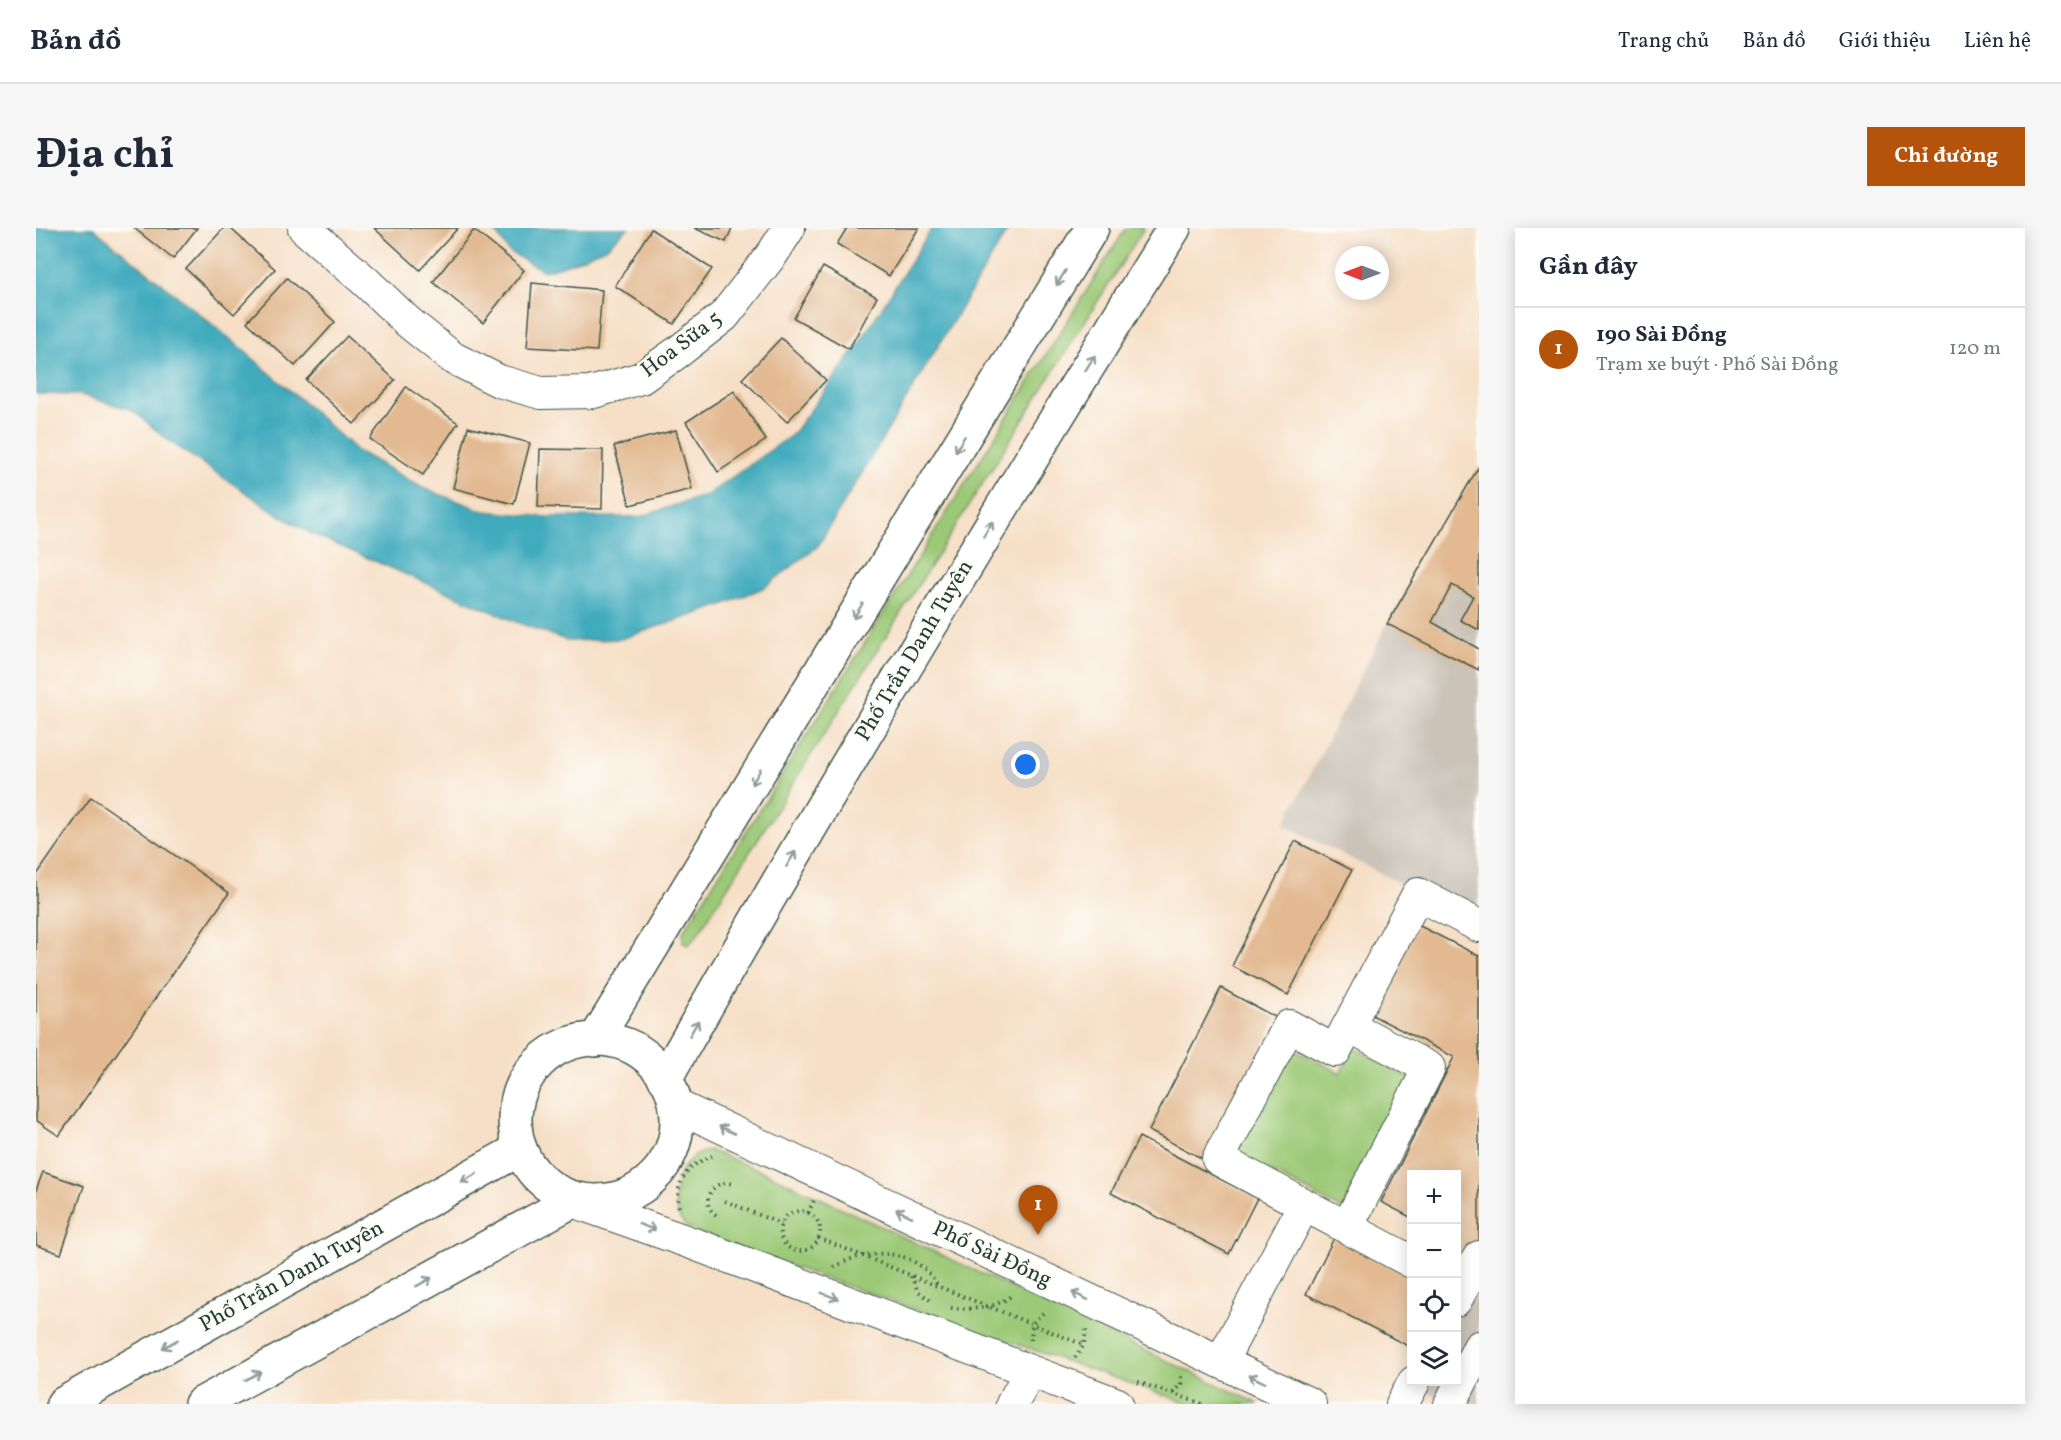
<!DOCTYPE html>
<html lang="vi">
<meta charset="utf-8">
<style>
:root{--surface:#fff;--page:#f6f6f7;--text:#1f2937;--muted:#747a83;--line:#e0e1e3;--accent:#b45309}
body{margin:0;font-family:Vollkorn,serif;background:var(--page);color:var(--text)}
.controls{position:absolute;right:18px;bottom:18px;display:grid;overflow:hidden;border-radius:0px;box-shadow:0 3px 15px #0003}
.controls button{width:54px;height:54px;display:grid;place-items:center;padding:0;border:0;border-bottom:2px solid var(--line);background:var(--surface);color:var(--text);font:30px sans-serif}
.compass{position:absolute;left:1299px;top:18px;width:54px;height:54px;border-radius:50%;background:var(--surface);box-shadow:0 3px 15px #0003;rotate:270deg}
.you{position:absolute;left:990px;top:537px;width:21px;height:21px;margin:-15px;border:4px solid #fff;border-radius:50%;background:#1a73e8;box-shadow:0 0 0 9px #1a73e833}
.badge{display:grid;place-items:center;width:39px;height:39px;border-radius:50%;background:var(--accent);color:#fff;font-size:20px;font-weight:700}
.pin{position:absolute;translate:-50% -50px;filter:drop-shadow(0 2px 3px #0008)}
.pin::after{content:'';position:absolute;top:32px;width:21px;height:18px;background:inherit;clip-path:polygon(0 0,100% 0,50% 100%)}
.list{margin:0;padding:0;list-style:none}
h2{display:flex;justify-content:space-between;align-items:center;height:78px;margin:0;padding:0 24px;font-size:26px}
h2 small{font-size:20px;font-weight:400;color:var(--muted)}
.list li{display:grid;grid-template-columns:39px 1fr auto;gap:18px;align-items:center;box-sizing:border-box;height:84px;padding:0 24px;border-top:2px solid var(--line)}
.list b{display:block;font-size:22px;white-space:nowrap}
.list p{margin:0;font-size:20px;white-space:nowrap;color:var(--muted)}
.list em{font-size:20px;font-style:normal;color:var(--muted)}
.icon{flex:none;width:33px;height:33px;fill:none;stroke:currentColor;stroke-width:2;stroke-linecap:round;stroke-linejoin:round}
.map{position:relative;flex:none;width:1443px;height:1176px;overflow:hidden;border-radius:0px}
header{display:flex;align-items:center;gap:36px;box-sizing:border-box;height:84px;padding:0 30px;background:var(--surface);border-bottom:2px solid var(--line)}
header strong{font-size:28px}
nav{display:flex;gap:33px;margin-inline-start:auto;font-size:21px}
.intro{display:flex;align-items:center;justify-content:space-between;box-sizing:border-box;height:144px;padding:0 36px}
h1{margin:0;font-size:42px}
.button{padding:15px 27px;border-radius:0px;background:var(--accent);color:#fff;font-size:21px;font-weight:700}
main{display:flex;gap:36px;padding:0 36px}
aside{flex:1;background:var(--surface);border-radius:0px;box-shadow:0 3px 15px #0003}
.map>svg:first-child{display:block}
</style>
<header>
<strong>Bản đồ</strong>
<nav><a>Trang chủ</a><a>Bản đồ</a><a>Giới thiệu</a><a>Liên hệ</a></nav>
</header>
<div class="intro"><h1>Địa chỉ</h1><a class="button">Chỉ đường</a></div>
<main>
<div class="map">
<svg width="1443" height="1176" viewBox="0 0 1443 1176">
<rect width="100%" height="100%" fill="#fdfcf7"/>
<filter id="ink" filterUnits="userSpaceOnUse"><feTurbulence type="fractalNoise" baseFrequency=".0167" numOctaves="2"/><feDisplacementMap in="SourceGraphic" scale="12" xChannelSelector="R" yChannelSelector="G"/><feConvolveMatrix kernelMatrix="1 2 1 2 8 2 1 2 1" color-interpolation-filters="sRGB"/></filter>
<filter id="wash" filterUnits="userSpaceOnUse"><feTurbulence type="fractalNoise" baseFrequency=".008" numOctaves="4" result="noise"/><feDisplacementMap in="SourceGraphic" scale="24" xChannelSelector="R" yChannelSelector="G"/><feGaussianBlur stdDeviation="1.35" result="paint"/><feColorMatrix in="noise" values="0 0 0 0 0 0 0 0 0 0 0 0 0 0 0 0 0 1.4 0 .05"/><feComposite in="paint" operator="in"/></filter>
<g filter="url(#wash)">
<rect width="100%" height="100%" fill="#f6dfc6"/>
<g fill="#cbc3b8">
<polygon points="1443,238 1443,695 1248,597 1351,396"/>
<polygon points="1443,1017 1443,1176 1415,1176 1385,1161 1388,1154 1420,1154 1421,1073"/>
</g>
<g fill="#9cc977" stroke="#5e8356" stroke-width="1.5">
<polygon points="1090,0 1108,0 660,709 652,717 647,714 647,704"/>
<polygon points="1251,817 1304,845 1318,820 1376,851 1307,982 1196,923"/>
<path d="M673,922l60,24 490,230h-69l-467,-161c-10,-5 -31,-11 -38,-18 -17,-15 -10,-55 7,-67 5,-4 12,-6 17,-8z"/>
</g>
<g fill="#3fabbd" stroke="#2f7478" stroke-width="1.5">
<polygon points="0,0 57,0 192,109 265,172 321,223 387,260 448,283 512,289 603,289 671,267 756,207 819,122 896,0 973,0 782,318 729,359 684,378 585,411 532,413 483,395 278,307 245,288 134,214 96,182 45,167 0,166"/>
<polygon points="457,0 592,0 571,19 535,35 508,43 473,24"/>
</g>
<g id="blocks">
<g fill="#e2b991">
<polygon points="98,0 161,0 137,31"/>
<polygon points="188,0 194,0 239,41 198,86 150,41"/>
<polygon points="338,0 422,0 384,42"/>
<polygon points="658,0 696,0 690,14"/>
<polygon points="811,0 883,0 853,48 801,16"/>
<polygon points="615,1 676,41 638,96 579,58"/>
<polygon points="438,2 488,42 447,95 397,54"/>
<polygon points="787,39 841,69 813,121 758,90"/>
<polygon points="251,50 299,94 259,138 211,94"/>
<polygon points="496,55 566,62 561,123 491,119"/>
<polygon points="311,108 359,152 318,196 270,152"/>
<polygon points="745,110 790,152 751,194 706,151"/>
<polygon points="370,159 422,195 387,247 334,211"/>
<polygon points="698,163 730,212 682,244 650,194"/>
<polygon points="432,199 494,215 478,276 417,260"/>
<polygon points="640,202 656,261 594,277 578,218"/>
<polygon points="504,221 567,222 566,281 502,279"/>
<polygon points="1443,238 1443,402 1424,392 1437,368 1416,357 1396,394 1443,421 1443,442 1351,396"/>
<polygon points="55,569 193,665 23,908 0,892 0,648"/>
<polygon points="1259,613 1316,642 1252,767 1196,738"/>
<polygon points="1376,694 1443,728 1443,1022 1434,1039 1420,1032 1420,946 1376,946 1376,990 1345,974 1418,829 1330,784"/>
<polygon points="1185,760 1241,790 1169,932 1113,903"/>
<polygon points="1103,909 1221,970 1193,1026 1075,965"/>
<polygon points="7,944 48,958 25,1026 0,1017 0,962"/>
<polygon points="1298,1010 1376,1049 1376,1120 1270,1066"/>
</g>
</g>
</g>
<g filter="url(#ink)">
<use href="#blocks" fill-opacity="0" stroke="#3f554a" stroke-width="1.5"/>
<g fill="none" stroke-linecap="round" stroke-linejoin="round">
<g stroke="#3f554a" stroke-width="34">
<g id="minor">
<polyline points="268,0 329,53 372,94 417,130 463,153 505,165 558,164 605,150 642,124 688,88 737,25 753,0"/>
<polyline points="639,877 1274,1176"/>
<polyline points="536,973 661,1017 1081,1176"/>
<polyline points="1311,999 1393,840 1313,798"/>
<polyline points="1376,1034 1182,931 1253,798 1299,823 1382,666 1443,698"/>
<polyline points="1420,1072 1443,1029"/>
<polyline points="1185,1134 1268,977"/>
<polyline points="976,1176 994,1144"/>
<polyline points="1366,1176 1378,1154"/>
<polyline points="1414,1176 1443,1119"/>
</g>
</g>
<g stroke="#3f554a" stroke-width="36">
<g id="major">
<circle cx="560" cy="892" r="81"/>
<polyline points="559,812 1056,0"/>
<path d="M629,851c163,-288 334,-570 509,-851"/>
<polyline points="27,1176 484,921"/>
<polyline points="165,1176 536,973"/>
</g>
</g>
<g stroke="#3f554a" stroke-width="4" stroke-dasharray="1.5 4.5" stroke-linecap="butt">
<polyline points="689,973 745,996"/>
<path d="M643,979c-5,-26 10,-43 33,-51"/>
<circle cx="764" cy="1003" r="20"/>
<polyline points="772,985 778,972"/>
<path d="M680,987c-19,-14 -1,-39 19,-30"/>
<polyline points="782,1010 1048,1117"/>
<path d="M798,1039c35,-20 82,-20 104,19"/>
<polyline points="875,1048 882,1063 894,1072"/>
<path d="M915,1080c22,2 44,1 61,-13"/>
<polyline points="995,1112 996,1096 1009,1083"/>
<polyline points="1039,1130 1048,1117 1050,1102"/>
<polyline points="1102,1154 1167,1176"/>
<polyline points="1137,1165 1145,1156 1145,1146"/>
</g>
<use href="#minor" stroke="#fff" stroke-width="32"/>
<use href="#major" stroke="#fff" stroke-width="33"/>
</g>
<defs><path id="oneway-shaft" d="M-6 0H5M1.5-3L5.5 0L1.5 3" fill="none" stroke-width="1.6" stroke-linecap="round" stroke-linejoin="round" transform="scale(1.5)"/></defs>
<g stroke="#8f9e9a">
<use href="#oneway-shaft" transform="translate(1025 50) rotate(121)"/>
<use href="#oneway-shaft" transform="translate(1054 135) rotate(-58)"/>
<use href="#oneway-shaft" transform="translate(924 216) rotate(121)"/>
<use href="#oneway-shaft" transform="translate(952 301) rotate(-59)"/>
<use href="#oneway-shaft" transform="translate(822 383) rotate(121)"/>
<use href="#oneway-shaft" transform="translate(720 549) rotate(121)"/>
<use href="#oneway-shaft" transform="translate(755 631) rotate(-59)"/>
<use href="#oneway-shaft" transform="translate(658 800) rotate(-60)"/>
<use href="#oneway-shaft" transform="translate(691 902) rotate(-155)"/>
<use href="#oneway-shaft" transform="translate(433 950) rotate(151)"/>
<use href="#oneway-shaft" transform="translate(868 985) rotate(-155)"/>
<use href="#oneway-shaft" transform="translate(611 999) rotate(20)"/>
<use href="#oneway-shaft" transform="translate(388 1054) rotate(-29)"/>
<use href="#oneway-shaft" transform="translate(794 1068) rotate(21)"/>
<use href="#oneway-shaft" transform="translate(1044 1068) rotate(-155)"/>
<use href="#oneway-shaft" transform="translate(134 1116) rotate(151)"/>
<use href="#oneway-shaft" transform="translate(217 1148) rotate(-29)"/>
<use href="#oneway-shaft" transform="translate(1221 1151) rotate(-155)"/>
</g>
</g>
<g text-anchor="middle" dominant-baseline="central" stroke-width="5" stroke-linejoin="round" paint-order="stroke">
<g font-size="22" fill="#1f3d34" stroke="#fdfcf7">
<text transform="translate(646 117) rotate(-37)">Hoa Sữa 5</text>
<text transform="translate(879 423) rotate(-59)">Phố Trần Danh Tuyên</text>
<text transform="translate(956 1027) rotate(25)">Phố Sài Đồng</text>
<text transform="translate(256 1049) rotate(-29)">Phố Trần Danh Tuyên</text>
</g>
</g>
</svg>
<div class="controls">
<button>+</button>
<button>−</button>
<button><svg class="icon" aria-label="locate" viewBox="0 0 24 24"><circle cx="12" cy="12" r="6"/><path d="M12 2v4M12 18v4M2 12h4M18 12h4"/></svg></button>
<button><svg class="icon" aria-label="layers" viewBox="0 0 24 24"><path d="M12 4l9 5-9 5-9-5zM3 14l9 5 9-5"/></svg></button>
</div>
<svg class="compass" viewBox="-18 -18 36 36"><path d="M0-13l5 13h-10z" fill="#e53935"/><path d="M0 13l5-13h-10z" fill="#747a83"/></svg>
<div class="you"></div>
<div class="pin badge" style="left:1002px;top:1007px">1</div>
</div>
<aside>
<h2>Gần đây<small></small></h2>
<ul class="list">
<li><span class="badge">1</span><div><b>190 Sài Đồng</b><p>Trạm xe buýt · Phố Sài Đồng</p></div><em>120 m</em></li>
</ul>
</aside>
</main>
